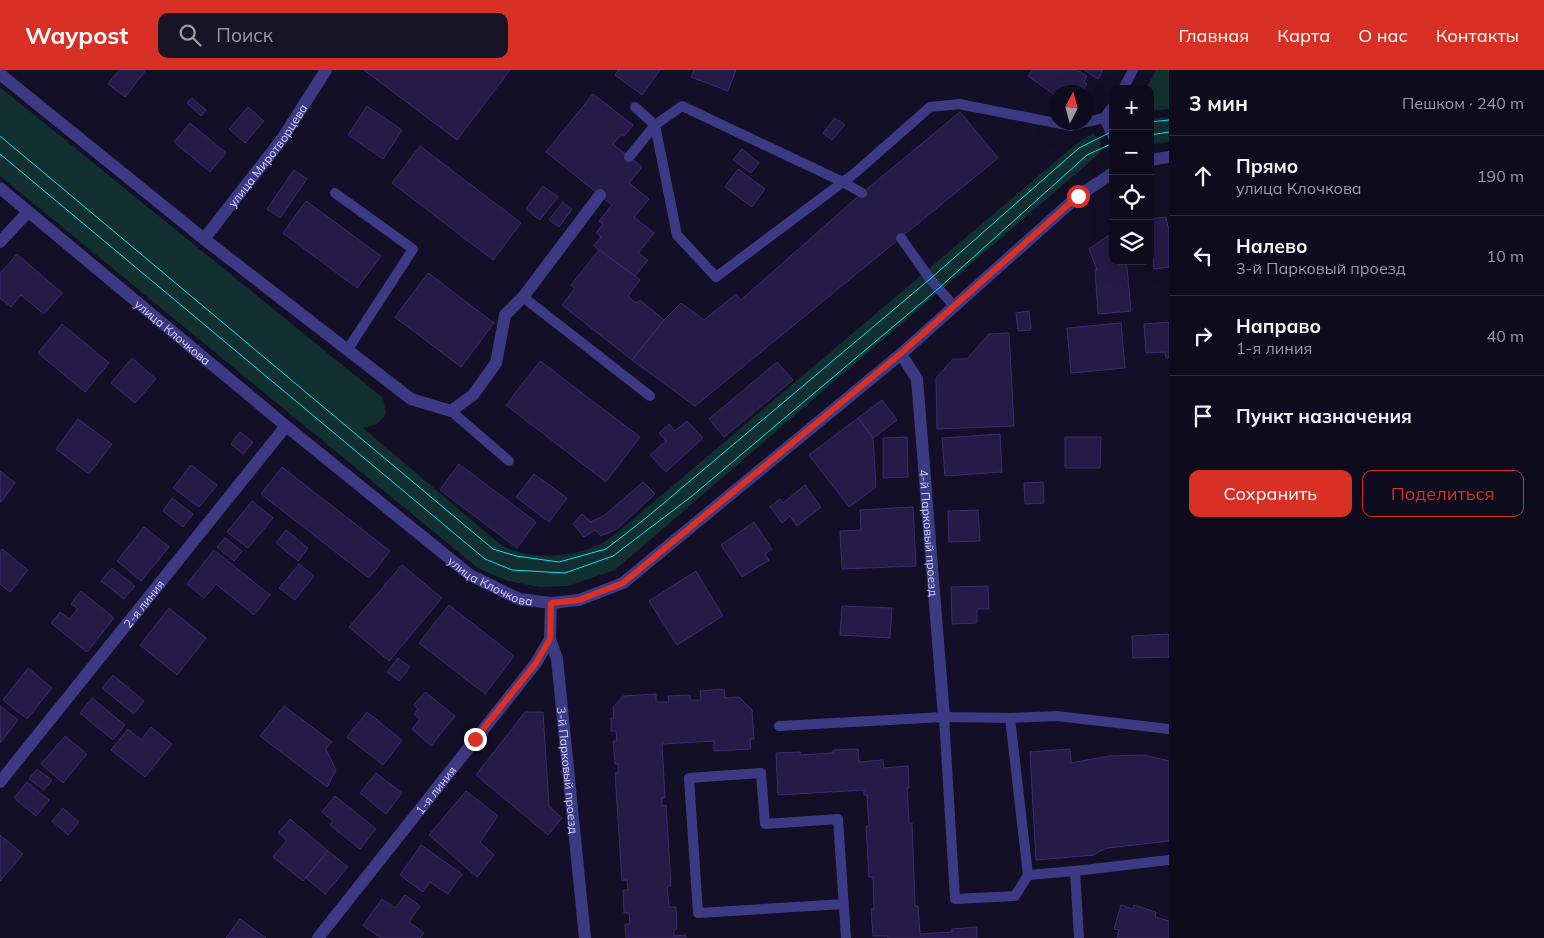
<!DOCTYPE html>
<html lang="ru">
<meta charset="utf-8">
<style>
:root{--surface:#0e0b1c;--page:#171425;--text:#f1f3f6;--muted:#9b9ba3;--line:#2e2b3b;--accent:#d93025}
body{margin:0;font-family:Mulish,sans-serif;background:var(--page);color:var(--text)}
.controls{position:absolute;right:15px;top:15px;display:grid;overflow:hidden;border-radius:10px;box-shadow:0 5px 20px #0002}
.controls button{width:45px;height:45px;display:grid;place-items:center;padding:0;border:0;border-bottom:1px solid var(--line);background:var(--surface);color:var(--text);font:25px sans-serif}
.compass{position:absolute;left:1049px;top:15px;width:45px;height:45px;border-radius:50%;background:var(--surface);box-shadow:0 5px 20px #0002;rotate:6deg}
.stop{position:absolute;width:15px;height:15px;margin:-11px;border:4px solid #d93025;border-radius:50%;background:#fff}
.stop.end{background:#d93025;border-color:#fff;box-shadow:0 1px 5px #0008}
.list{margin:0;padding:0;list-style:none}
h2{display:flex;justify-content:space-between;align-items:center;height:65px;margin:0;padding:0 20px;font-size:21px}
h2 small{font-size:16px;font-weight:400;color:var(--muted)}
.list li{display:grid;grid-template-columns:32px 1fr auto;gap:15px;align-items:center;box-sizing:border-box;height:80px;padding:0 20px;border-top:1px solid var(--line)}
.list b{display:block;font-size:19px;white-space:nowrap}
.list p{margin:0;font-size:16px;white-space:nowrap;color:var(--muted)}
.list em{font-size:16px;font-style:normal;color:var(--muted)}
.actions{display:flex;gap:10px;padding:15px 20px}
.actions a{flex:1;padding:11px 0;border:1px solid var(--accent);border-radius:10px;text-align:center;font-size:18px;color:var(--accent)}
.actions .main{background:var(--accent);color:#fff}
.icon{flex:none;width:28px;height:28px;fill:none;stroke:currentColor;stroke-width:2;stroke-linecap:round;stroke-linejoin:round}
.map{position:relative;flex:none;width:1169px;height:868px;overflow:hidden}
header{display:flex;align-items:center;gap:30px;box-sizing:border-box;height:70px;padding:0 25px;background:var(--accent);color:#fff}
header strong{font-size:24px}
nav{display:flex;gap:28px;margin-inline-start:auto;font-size:18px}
.search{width:350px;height:45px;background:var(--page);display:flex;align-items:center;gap:12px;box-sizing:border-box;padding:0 18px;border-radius:10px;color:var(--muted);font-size:19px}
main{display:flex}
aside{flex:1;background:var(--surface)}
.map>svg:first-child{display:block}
</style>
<header>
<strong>Waypost</strong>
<div class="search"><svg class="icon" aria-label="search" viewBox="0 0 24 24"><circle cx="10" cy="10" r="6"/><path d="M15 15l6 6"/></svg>Поиск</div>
<nav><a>Главная</a><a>Карта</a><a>О нас</a><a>Контакты</a></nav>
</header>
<main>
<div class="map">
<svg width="1169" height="868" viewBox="0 0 1169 868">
<rect width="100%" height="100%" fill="#130f26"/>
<g fill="#12302f">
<polygon points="1156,0 1169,0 1169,39 1150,41 1150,19 1146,19"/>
<path d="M0,17l383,311 3,16 -9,10 -14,4 132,112c5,4 11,8 17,10 27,9 62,7 89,-6 5,-3 11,-8 16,-11l459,-389 17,-11 8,10 -1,10 -485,417 -47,16 -28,1 -32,-6 -29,-12 -479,-393z"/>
<polygon points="1169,47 1169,72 1150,75 1150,49"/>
</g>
<g fill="#241b47" stroke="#3b2d73">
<polygon points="119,0 146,0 125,27 108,14"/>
<polygon points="364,0 510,0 457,70"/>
<polygon points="618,0 660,0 642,25 615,5"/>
<polygon points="694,0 736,0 728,21 691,7"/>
<polygon points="1032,0 1077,0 1087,6 1084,12 1087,14 1081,22 1056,22 1056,26 1028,6"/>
<polygon points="1084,0 1103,0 1098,9"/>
<polygon points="593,24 633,55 624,66 622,64 613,74 642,97 629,113 649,129 634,147 654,163 638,183 648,190 635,206 594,176 601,167 596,163 603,154 599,151 612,135 546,82"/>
<polygon points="192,28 206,40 201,46 187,33"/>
<polygon points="367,36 402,60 383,89 348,65"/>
<polygon points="248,37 264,51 245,73 229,59"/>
<polygon points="960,42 998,88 695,336 632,290 664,250 681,233 704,250 736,224 741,230 862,123"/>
<polygon points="835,48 845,55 832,70 823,63"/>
<polygon points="190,53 226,83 210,102 174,72"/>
<polygon points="420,76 521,153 493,190 392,113"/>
<polygon points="742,79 759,93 751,103 733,90"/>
<polygon points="738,99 765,119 752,137 725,117"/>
<polygon points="294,100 307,109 280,148 267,139"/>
<polygon points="543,116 558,127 540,150 526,139"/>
<polygon points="306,131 381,186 357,218 283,163"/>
<polygon points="563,132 572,139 559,157 549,150"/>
<polygon points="1166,147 1168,157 1169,157 1169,197 1154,199 1153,186 1150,186 1150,149"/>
<polygon points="1109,165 1113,171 1113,191 1124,191 1127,198 1131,241 1098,244 1095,200 1097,200 1089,179"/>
<polygon points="599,180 640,210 628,226 636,233 640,230 664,250 632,290 562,235 575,218 571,215"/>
<polygon points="17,184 62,223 44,244 21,225 11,237 0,228 0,204"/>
<polygon points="428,203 494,253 461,297 395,247"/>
<polygon points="1029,241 1031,260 1018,261 1016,243"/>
<polygon points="1169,252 1169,288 1166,288 1165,282 1146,283 1144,254"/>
<polygon points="1121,253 1125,298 1071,303 1067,258"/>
<polygon points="62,254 109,293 85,322 38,283"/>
<polygon points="1009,263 1014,356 937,359 936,308 953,289 967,289 989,264"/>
<polygon points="132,288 156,309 135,333 111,313"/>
<polygon points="540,291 640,367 606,412 506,335"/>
<polygon points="777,292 793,310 724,367 709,349"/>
<polygon points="882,330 897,350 873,368 858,348"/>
<polygon points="858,348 873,368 876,417 849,437 809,385"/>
<polygon points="78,349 112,374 89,404 56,379"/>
<polygon points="687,351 703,368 666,402 650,385 666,371 659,363 669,354 675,361"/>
<polygon points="240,362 253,372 243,384 231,374"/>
<polygon points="1000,364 1002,402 945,406 942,368"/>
<polygon points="907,367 908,407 883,408 883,368"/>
<polygon points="1065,367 1101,367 1100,398 1065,398"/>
<polygon points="459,394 536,452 517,478 440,420"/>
<polygon points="191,395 217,415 199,437 173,418"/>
<polygon points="282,397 390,481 369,508 261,424"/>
<polygon points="0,401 15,413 1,432 0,431"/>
<polygon points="534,404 567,428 549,452 516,427"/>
<polygon points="643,412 655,424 617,459 601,466 595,460 584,467 573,454 582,444 591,452 605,445"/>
<polygon points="1043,412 1044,433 1025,434 1024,413"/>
<polygon points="805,415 821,437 797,456 790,446 782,453 770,437 780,429 783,433"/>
<polygon points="172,428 193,444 183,457 163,441"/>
<polygon points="252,431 273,448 248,478 227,462"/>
<polygon points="913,437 916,496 842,499 840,461 861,460 860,440"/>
<polygon points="978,440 980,471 949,472 948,441"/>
<polygon points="754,452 772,479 765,484 769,490 742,507 721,475"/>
<polygon points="144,457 169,477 141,511 117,491"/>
<polygon points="286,460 308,478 298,491 276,473"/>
<polygon points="225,468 242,481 234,491 217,477"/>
<polygon points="2,479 28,500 10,522 0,514 0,482"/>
<polygon points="214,480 270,525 254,545 216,514 204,528 187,514"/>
<polygon points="299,494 314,506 295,530 279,518"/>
<polygon points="402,495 442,528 389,591 349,557"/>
<polygon points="112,498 135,516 124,529 101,511"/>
<polygon points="696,501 723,546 677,575 649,531"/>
<polygon points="988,516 989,539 977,539 977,553 952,554 951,517"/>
<polygon points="81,521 114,548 87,582 51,553 60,542 69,549 78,539 71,534"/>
<polygon points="449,535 514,586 485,624 419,573"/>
<polygon points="842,536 892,538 890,568 840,565"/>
<polygon points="169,538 206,568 177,605 140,575"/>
<polygon points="1169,564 1169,587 1133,588 1132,566"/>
<polygon points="398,588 410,597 399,611 387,602"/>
<polygon points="28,598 52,618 27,649 3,630"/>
<polygon points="113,605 144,631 134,644 102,618"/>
<polygon points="724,619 725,628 739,627 752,640 754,669 750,669 751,679 714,681 714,671 662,674 665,728 662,728 662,736 666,735 671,816 667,816 669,837 676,837 677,859 674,860 674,866 686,865 686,868 626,868 625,854 630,854 629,843 624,843 623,820 628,820 627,810 622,810 615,703 618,703 618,694 615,694 613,671 617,671 616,661 611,661 611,648 614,648 613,637 623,626 656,624 656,632 669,632 668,626 690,625 690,630 701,630 700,621"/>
<polygon points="425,622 455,646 431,676 412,659 420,649 414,644 418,639 414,635"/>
<polygon points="92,628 125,655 113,670 80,643"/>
<polygon points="0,636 18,650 0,673"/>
<polygon points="284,636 332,672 326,679 336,700 327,717 260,666"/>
<polygon points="367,642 402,670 383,695 347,667"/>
<polygon points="525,642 543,642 549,736 562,748 548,765 476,705"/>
<polygon points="151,657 172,674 145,707 111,680 128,659 141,670"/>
<polygon points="65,666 87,684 63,713 41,694"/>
<polygon points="858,679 859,692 883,690 884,698 908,696 909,718 907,718 909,753 912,753 915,836 918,836 920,864 952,862 952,859 977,857 977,868 888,868 888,866 873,866 871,839 874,839 873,807 869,807 866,756 869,756 867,725 864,725 864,720 778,725 776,683 800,682 800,685 833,683 833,680"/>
<polygon points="1070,679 1071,693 1109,686 1145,685 1169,691 1169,771 1108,778 1100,781 1094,785 1036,790 1030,682"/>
<polygon points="37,699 52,710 44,720 29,709"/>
<polygon points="376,703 402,723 386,744 360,723"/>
<polygon points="27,712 49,730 36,746 14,728"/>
<polygon points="466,721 498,746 480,772 494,785 477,807 429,765"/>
<polygon points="335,726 376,759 360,779 330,755 333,751 322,742"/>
<polygon points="63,738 79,752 68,765 52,751"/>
<polygon points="290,749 328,781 303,811 273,787 287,770 278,763"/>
<polygon points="0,765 23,784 0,811"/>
<polygon points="421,775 462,804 448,824 430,812 423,822 400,805"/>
<polygon points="328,781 348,797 325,824 306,808"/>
<polygon points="405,825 420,836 409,852 424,863 420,868 381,868 363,855 382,829 395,838"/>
<polygon points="1121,835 1133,839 1134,835 1156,842 1155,847 1169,851 1169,868 1117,868 1119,860 1114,859"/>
<polygon points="240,849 266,868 226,868"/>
</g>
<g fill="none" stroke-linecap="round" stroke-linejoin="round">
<g stroke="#3d3a85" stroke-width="10">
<polyline points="1123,19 1133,0"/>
<polyline points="1104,48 1113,36"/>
<polyline points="1086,52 1104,48 1113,67"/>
<polyline points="629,87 655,55 635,37"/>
<polyline points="335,123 413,179 348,279"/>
<polyline points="862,123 843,112 682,36 655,55 677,165 716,207 843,112 855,103 930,37 959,34 1071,56 1085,52"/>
<polyline points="901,168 930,209 954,236"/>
<polyline points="523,227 650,326"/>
<polyline points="451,341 509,391"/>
<polyline points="944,647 1010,648 1057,646 1169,659"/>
<polyline points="1010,648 1028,805 1075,801 1169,790"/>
<polyline points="779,656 944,647 955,829 1015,826 1028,805"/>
<polyline points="1075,801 1079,868"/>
<polyline points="844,834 698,843 689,708 761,703 765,754 838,749 846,868"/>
</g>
<g stroke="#3d3a85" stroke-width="12">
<polyline points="0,4 204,169 411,329 451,341 473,325 496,293 505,245 523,227 600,125"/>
<path id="s1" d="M204,169l78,-100 44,-69"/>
<polyline points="0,172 28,142"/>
<path id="s2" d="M901,284l16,25 27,338"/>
<path id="s3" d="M551,533l-1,36 7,20 28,279"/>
<path id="s4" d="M0,712l286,-356"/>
<path id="s5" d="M318,868l218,-275 14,-24"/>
</g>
<g stroke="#3d3a85" stroke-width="12">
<polyline points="1150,90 1169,87"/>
<path id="s6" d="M0,118l286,238 184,149 49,24 32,4 28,-3 44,-17 278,-229 177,-158 35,-23"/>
</g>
<g stroke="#00e5ff" stroke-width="1">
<polyline points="1150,52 1169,50"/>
<polyline points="1150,65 1169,62"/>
<polyline points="0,66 493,479 516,486 559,492 606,479 646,448 930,209 1079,78 1113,61"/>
<polyline points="0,84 485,489 512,500 565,503 613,486 692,426 939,218 1087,85 1113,73"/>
</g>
</g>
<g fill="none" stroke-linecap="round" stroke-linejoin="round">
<polyline stroke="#d93025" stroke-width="6" points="475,669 536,593 550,569 551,533 579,530 623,513 900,284 1078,126"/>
</g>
<g text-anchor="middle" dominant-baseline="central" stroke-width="4" stroke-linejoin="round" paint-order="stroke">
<g font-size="12" fill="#d9d4ff" stroke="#130f26">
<text stroke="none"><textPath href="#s1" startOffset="105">улица Миротворцева</textPath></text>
<text stroke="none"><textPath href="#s6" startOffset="225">улица Клочкова</textPath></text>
<text stroke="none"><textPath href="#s2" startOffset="184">4-й Парковый проезд</textPath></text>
<text stroke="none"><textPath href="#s6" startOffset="630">улица Клочкова</textPath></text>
<text stroke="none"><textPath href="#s4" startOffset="229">2-я линия</textPath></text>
<text stroke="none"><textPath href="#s3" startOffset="169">3-й Парковый проезд</textPath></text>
<text stroke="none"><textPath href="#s5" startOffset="189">1-я линия</textPath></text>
</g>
</g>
</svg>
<div class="controls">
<button>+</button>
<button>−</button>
<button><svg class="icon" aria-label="locate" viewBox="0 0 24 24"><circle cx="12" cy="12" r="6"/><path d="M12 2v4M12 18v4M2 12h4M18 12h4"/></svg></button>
<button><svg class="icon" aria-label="layers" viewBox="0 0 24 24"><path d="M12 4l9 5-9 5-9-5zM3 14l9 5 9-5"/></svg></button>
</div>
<svg class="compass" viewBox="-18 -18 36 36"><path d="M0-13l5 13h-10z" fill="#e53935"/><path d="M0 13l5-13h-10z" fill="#9b9ba3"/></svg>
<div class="stop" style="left:1078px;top:126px"></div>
<div class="stop end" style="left:475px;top:669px"></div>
</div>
<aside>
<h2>3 мин<small>Пешком · 240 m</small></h2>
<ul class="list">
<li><svg class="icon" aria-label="ahead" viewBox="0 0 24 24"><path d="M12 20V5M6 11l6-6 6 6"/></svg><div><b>Прямо</b><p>улица Клочкова</p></div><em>190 m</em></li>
<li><svg class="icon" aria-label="left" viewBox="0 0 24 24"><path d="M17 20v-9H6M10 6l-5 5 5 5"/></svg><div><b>Налево</b><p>3-й Парковый проезд</p></div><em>10 m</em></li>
<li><svg class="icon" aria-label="right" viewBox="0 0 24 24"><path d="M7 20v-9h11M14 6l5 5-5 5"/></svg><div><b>Направо</b><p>1-я линия</p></div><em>40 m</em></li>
<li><svg class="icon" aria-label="arrive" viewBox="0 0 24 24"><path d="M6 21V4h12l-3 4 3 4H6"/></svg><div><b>Пункт назначения</b></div></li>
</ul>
<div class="actions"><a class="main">Сохранить</a><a>Поделиться</a></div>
</aside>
</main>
